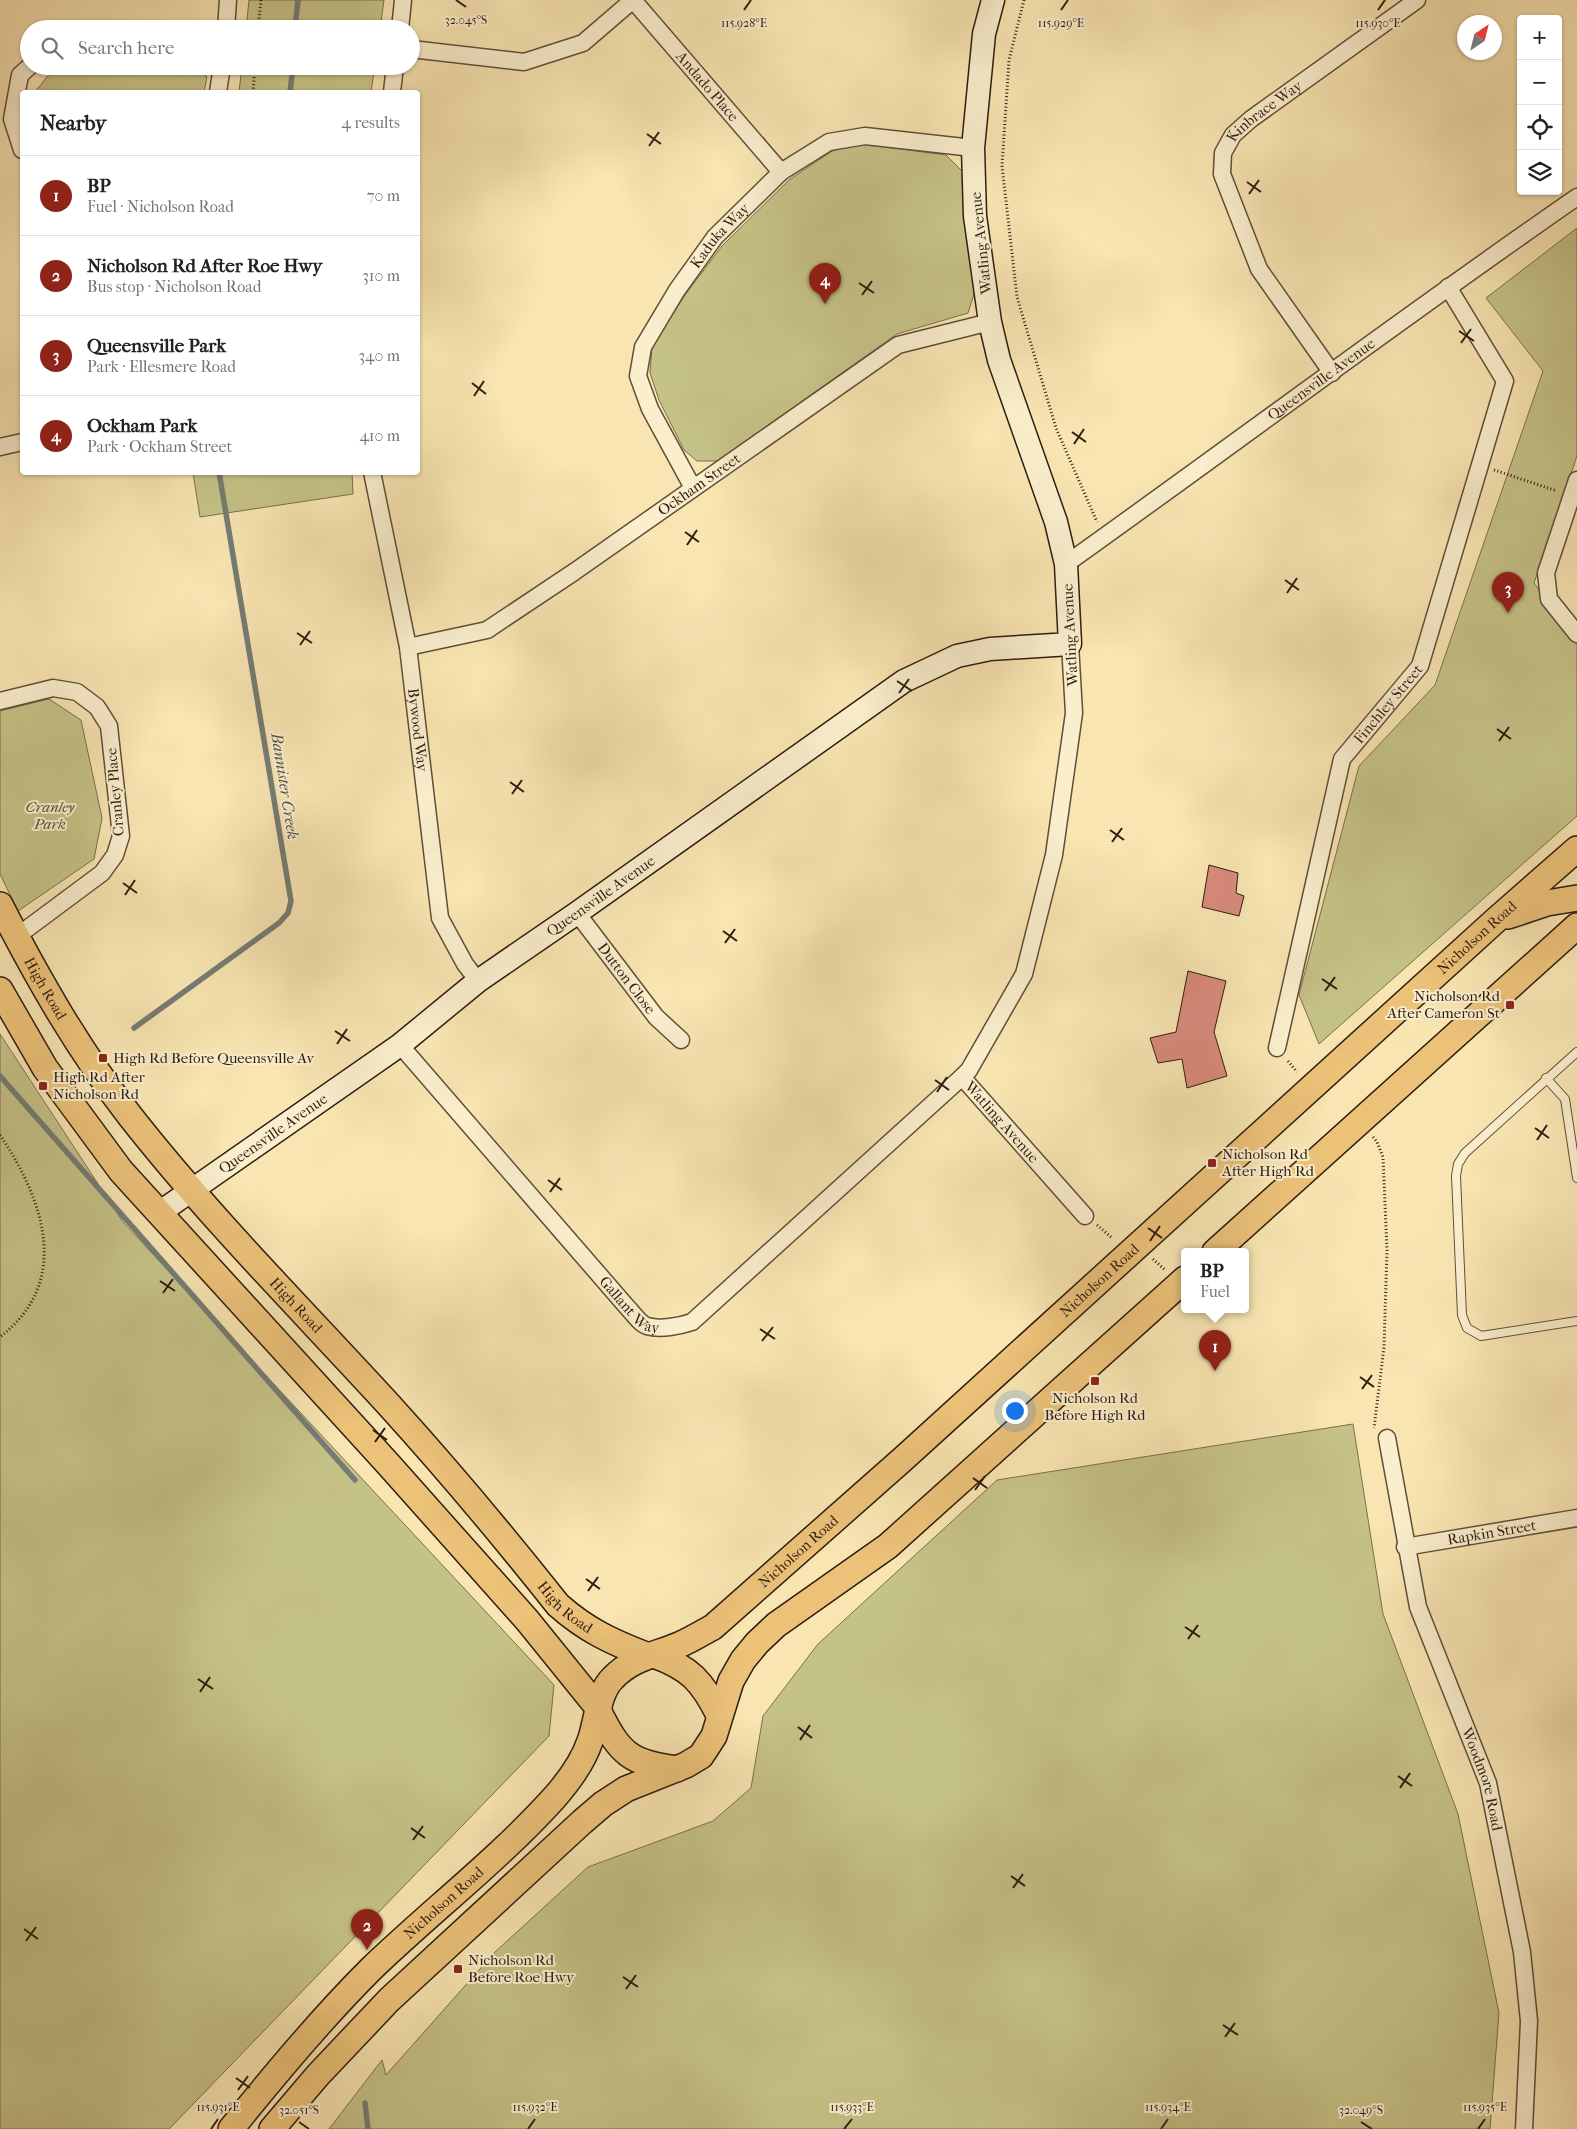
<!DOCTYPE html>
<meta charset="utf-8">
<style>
:root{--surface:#fff;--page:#f2f2f2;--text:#222;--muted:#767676;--line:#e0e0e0;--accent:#8f2418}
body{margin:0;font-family:"IM FELL French Canon",serif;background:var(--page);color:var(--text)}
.controls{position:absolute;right:15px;top:15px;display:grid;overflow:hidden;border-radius:5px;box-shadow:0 1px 4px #0004}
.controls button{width:45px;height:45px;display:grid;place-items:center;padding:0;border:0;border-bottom:1px solid var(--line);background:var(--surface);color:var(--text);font:25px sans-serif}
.compass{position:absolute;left:1457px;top:15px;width:45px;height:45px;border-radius:50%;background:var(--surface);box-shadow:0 1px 4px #0004;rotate:35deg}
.you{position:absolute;left:1014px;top:1410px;width:18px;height:18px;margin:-12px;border:4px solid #fff;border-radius:50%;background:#1a73e8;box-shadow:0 0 0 8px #1a73e833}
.badge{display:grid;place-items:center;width:32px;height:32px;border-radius:50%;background:var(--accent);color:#fff;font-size:16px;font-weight:700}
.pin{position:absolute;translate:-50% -41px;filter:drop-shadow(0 1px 2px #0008)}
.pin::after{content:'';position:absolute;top:26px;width:18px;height:15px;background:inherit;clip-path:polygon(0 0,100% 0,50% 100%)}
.popup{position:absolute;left:1181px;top:1248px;width:68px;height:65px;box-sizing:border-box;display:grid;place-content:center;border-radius:5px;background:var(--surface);filter:drop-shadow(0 1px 4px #0005);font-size:16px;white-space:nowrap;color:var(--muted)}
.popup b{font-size:19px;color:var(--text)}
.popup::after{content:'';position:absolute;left:50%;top:100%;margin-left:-10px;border:10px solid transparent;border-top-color:var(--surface)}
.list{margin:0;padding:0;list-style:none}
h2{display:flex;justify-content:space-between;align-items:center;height:65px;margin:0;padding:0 20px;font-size:21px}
h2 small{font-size:16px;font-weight:400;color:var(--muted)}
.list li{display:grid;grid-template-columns:32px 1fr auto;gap:15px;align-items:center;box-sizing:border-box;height:80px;padding:0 20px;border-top:1px solid var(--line)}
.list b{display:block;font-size:19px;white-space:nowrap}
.list p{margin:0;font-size:16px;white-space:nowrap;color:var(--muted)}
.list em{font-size:16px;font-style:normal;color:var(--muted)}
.icon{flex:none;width:28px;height:28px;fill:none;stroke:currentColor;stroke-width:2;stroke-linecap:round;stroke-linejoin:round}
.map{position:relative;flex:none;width:1577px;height:2129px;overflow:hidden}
.search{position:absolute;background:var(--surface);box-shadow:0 1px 4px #0004;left:20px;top:20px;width:400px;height:55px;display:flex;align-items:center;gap:12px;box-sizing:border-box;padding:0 18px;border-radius:28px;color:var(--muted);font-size:19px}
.panel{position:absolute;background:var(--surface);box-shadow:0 1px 4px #0004;left:20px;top:90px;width:400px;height:385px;border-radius:5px}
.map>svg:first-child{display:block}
</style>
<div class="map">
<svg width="1577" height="2129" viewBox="0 0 1577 2129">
<rect width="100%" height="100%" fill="#f8e5b2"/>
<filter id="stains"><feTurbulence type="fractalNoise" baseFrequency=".004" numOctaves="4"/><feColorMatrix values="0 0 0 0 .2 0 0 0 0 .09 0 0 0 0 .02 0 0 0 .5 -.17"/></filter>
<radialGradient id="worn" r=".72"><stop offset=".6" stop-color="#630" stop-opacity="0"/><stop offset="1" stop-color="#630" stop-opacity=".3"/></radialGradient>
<g fill="#c5c287" stroke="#7a6f4c">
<polygon points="249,0 384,0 380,29 246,29"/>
<polygon points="128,66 194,66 207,77 204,92 35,92 51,72"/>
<polygon points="242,66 375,66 371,92 239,92"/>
<polygon points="863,144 946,155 963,172 975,291 968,313 897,334 717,461 697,461 684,450 659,400 650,373 652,346 685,295 722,246 789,180 832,151"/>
<polygon points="1577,228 1577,456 1534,583 1577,643 1577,816 1319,1044 1299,995 1359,766 1435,685 1543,371 1486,298"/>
<polygon points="193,473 352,473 353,494 200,517"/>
<polygon points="49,699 81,720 102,818 94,859 18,911 0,874 0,711"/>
<polygon points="0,1034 123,1222 554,1685 549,1736 169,2129 0,2129"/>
<polygon points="1353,1424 1383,1614 1458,1814 1499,2013 1490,2129 329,2129 382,2060 386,2075 495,1952 588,1867 713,1821 751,1788 763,1716 818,1644 997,1480"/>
</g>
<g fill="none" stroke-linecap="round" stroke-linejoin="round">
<g stroke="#747c74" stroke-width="5.5">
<polyline points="295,29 298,0"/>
<polyline points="290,92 293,66"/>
<polyline points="134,1028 279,923 288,913 291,901 219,472"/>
<polyline points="0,1076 355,1480"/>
<polyline points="365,2103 368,2129"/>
</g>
</g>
<g fill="#d98b7d" stroke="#2e1c10">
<polygon points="1209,865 1238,873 1236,893 1244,896 1239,916 1202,907"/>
<polygon points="1188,971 1226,981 1214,1032 1227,1076 1187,1088 1182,1059 1158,1063 1150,1038 1176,1032"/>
</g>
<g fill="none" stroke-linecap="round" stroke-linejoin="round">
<g stroke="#604e38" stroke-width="10">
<g id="lane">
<polyline points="1577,1052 1465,1153 1458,1164 1456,1176 1462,1315 1467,1328 1481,1336 1577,1321"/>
<polyline points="1546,1078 1565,1099 1577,1178"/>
</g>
</g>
<g stroke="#604e38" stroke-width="19">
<g id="street">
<path id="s1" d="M633,0l148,172"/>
<polyline points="226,29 228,0"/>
<polyline points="400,29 403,0"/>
<polyline points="411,49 524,62 583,43 633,0"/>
<polyline points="218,92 222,66"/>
<polyline points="392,92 395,66"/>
<polyline points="22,150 12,119 20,75 30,66"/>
<path id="s2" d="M1332,373l-73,-104 -37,-95 1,-21 10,-18 18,-16 166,-119"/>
<polyline points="0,447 22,442"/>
<path id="s3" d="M372,472l36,175 32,271 25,46 13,17"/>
<polyline points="1577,480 1546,573 1549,599 1577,634"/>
<path id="s4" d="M693,488l-43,-79 -12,-33 5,-29 34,-57 38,-53 66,-65 48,-30 36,-6 108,12"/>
<path id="s5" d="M1066,564c171,-122 339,-248 511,-367"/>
<path id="s6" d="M1070,644l4,69 -20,142 -30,119 -55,96 -7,7 123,139"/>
<path id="s7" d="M408,647l79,-17 87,-58 324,-227 92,-23"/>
<polyline points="0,701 53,688 77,692 97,707 109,726 121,836 115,855 102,873 16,937"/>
<path id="s8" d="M577,913l79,104 25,23"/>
<path id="s9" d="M400,1045l227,262c5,5 13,17 20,19 13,4 33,0 45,-4l270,-245"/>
<path id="s10" d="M1277,1048l65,-289 78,-93 85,-285 -57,-94"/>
<path id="s11" d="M1387,1438l31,169 70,176 34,169 7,69 -5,108"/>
<path id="s12" d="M1405,1547l172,-29"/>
</g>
</g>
<g stroke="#2e1c10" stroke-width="25">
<g id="secondary">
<path id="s13" d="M159,1213l241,-168 78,-64 99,-68 327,-232 53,-25 33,-7 80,-5 -4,-80 -10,-42 -57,-162 -9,-38 -15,-106 -2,-68 11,-114 9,-34"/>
</g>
</g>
<g stroke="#2e1c10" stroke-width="28">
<g id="primary">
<path id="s14" d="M0,905c38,74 79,146 130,211 80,102 172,194 259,289 59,65 115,132 169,200 28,25 54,37 88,50"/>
<polyline points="1508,916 1547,903 1577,898"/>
<polyline points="0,990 45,1068 121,1171 389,1465 527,1620 599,1709"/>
<polyline points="1215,1252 1577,926"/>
<path d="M654,1655c36,13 48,26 65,60"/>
<path d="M599,1712c21,42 31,51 78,57"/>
<path id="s15" d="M231,2129c44,-55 89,-109 139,-159 60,-58 128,-110 184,-172 15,-17 29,-36 36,-57 7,-19 8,-49 23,-63 19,-20 42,-23 66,-33 12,-5 23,-12 34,-18l190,-168 593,-539 81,-71"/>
<polyline points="272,2129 318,2075 389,2000 582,1822 603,1804 626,1789 686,1765 701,1756 714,1736 731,1681 743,1660 757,1643 776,1625 888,1546 1185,1279"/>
</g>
</g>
<g stroke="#2e1c10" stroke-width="3" stroke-dasharray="1 2.5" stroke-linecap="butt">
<polyline points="1024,0 1009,60 1002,166 1017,297 1056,428 1097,522"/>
<polyline points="258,29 261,0"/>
<polyline points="253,92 255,66"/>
<polyline points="1494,470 1557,491"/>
<polyline points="1288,1061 1297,1072"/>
<path d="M0,1135c43,64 73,146 0,202"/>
<polyline points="1373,1137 1377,1142 1383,1157 1387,1250 1384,1347 1374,1428"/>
<polyline points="1097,1225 1112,1238"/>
<polyline points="1153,1259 1165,1270"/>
</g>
<use href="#lane" stroke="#faeecd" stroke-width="8"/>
<use href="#street" stroke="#faeecd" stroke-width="16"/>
<use href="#secondary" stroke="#faeecd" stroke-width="22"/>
<use href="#primary" stroke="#ecc279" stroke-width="25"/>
</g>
<path fill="none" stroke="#2e1c10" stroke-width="2" d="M456,0l10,7M744,10l7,-10M1061,10l7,-10M1378,10l7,-10M647,134l14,10M649,146l10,-14M1247,182l14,10M1249,194l10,-14M859,283l15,10M862,295l10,-14M1459,331l15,10M1461,343l10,-14M472,383l14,11M474,396l10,-15M1072,432l14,10M1074,444l10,-15M685,532l14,10M687,545l10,-15M1285,580l14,10M1287,593l10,-15M297,633l15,10M300,645l10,-14M897,681l15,10M899,693l10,-14M1497,729l14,10M1499,741l10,-14M510,782l14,10M512,794l10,-14M1110,830l14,10M1112,842l10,-14M123,883l14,10M125,895l10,-15M723,931l14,10M725,943l10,-14M1322,979l15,10M1325,991l10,-14M335,1031l15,10M337,1044l10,-15M935,1080l14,10M937,1092l10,-15M1535,1128l14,10M1537,1140l10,-15M548,1180l14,10M550,1192l10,-14M1148,1228l14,10M1150,1241l10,-15M160,1281l15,10M163,1293l10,-14M760,1329l15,10M762,1341l11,-14M1360,1377l14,10M1362,1389l10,-14M373,1430l14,10M375,1442l10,-14M973,1478l14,10M975,1490l10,-14M586,1579l14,10M588,1591l10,-14M1185,1627l15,10M1188,1639l10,-14M198,1679l15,10M200,1692l10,-15M798,1727l14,11M800,1740l10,-15M1398,1776l14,10M1400,1788l10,-15M411,1828l14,10M413,1840l10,-14M1011,1876l14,10M1013,1888l10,-14M24,1929l14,10M26,1941l10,-14M623,1977l15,10M626,1989l10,-14M1223,2025l15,10M1225,2037l10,-14M236,2078l14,10M238,2090l10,-14M299,2122l10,7M1361,2122l11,7M211,2129l7,-10M528,2129l7,-10M844,2129l8,-10M1161,2129l7,-10M1478,2129l7,-10"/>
<g fill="#8f2418" stroke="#faeecd" stroke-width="2">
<rect x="1505" y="1000" width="10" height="10" rx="2.5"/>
<rect x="98" y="1053" width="10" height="10" rx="2.5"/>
<rect x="38" y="1081" width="10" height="10" rx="2.5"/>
<rect x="1207" y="1158" width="10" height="10" rx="2.5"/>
<rect x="1090" y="1376" width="10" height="10" rx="2.5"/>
<rect x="453" y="1964" width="10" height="10" rx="2.5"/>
</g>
<g text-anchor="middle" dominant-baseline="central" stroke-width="4" stroke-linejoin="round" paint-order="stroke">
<g font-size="15" fill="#2e1c10" stroke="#faeecd">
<text stroke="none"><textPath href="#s1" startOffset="114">Andado Place</textPath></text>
<text stroke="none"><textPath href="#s2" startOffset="310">Kinbrace Way</textPath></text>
<text stroke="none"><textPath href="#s4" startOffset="290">Kaduka Way</textPath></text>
<text transform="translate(981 243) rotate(-96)">Watling Avenue</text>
<text stroke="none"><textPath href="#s5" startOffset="315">Queensville Avenue</textPath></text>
<text stroke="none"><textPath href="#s7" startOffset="338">Ockham Street</textPath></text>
<text transform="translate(1070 635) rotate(-93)">Watling Avenue</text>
<text stroke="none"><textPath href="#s10" startOffset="368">Finchley Street</textPath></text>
<text stroke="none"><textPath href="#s3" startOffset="262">Bywood Way</textPath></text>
<text transform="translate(115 792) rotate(-95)">Cranley Place</text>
<text stroke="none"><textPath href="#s13" startOffset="544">Queensville Avenue</textPath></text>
<text stroke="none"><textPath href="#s15" startOffset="1741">Nicholson Road</textPath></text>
<text stroke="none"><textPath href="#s8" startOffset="82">Dutton Close</textPath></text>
<text stroke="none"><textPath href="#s14" startOffset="95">High Road</textPath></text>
<text stroke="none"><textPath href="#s6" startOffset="516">Watling Avenue</textPath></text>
<text stroke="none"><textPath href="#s13" startOffset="139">Queensville Avenue</textPath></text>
<text stroke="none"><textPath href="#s15" startOffset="1231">Nicholson Road</textPath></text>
<text stroke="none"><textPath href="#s9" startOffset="348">Gallant Way</textPath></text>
<text stroke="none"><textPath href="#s14" startOffset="500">High Road</textPath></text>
<text stroke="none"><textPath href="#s12" startOffset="88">Rapkin Street</textPath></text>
<text stroke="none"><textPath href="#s15" startOffset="826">Nicholson Road</textPath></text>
<text stroke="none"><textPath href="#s14" startOffset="905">High Road</textPath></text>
<text stroke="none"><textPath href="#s11" startOffset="356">Woodmore Road</textPath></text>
<text stroke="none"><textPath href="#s15" startOffset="311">Nicholson Road</textPath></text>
</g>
<g font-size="15" font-style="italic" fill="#5b4e34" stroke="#faeecd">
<text x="50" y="807">Cranley<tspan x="50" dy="17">Park</tspan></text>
</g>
<g font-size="15" fill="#2e1c10" stroke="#faeecd" text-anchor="start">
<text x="1500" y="996" text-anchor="end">Nicholson Rd<tspan x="1500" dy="17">After Cameron St</tspan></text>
<text x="113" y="1058">High Rd Before Queensville Av</text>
<text x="53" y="1077">High Rd After<tspan x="53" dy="17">Nicholson Rd</tspan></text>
<text x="1222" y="1154">Nicholson Rd<tspan x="1222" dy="17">After High Rd</tspan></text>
<text x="1095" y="1398" text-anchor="middle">Nicholson Rd<tspan x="1095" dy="17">Before High Rd</tspan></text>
<text x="468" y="1960">Nicholson Rd<tspan x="468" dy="17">Before Roe Hwy</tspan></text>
</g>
<g font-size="16" font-style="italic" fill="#57544a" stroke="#faeecd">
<text transform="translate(285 786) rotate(81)">Bannister Creek</text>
</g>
</g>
<g font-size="12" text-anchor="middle" fill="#2e1c10" stroke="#faeecd" stroke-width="4" stroke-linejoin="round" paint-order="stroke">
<text x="466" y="24">32.045°S</text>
<text x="744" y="27">115.928°E</text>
<text x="1061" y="27">115.929°E</text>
<text x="1378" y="27">115.930°E</text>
<text x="218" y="2111">115.931°E</text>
<text x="535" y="2111">115.932°E</text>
<text x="852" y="2111">115.933°E</text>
<text x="1168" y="2111">115.934°E</text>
<text x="1485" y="2111">115.935°E</text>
<text x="299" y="2114">32.051°S</text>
<text x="1361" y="2114">32.049°S</text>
</g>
<rect width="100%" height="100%" filter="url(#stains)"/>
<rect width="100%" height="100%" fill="url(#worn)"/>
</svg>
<div class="controls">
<button>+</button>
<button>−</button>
<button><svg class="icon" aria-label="locate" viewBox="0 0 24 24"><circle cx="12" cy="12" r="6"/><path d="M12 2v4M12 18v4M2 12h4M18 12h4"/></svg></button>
<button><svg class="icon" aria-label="layers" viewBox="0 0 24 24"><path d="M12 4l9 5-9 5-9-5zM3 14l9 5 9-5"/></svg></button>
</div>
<svg class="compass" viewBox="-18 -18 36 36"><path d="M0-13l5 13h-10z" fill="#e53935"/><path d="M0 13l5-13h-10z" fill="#767676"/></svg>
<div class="you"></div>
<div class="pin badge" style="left:1215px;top:1371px">1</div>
<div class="popup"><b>BP</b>Fuel</div>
<div class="pin badge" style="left:367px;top:1950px">2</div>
<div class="pin badge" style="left:1508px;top:613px">3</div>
<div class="pin badge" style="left:825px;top:304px">4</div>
<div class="search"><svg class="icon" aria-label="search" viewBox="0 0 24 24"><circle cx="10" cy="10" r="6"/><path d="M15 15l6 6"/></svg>Search here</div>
<section class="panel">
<h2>Nearby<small>4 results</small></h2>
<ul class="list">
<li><span class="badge">1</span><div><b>BP</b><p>Fuel · Nicholson Road</p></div><em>70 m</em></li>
<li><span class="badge">2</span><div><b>Nicholson Rd After Roe Hwy</b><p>Bus stop · Nicholson Road</p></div><em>310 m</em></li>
<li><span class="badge">3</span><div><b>Queensville Park</b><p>Park · Ellesmere Road</p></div><em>340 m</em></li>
<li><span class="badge">4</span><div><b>Ockham Park</b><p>Park · Ockham Street</p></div><em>410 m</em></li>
</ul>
</section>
</div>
